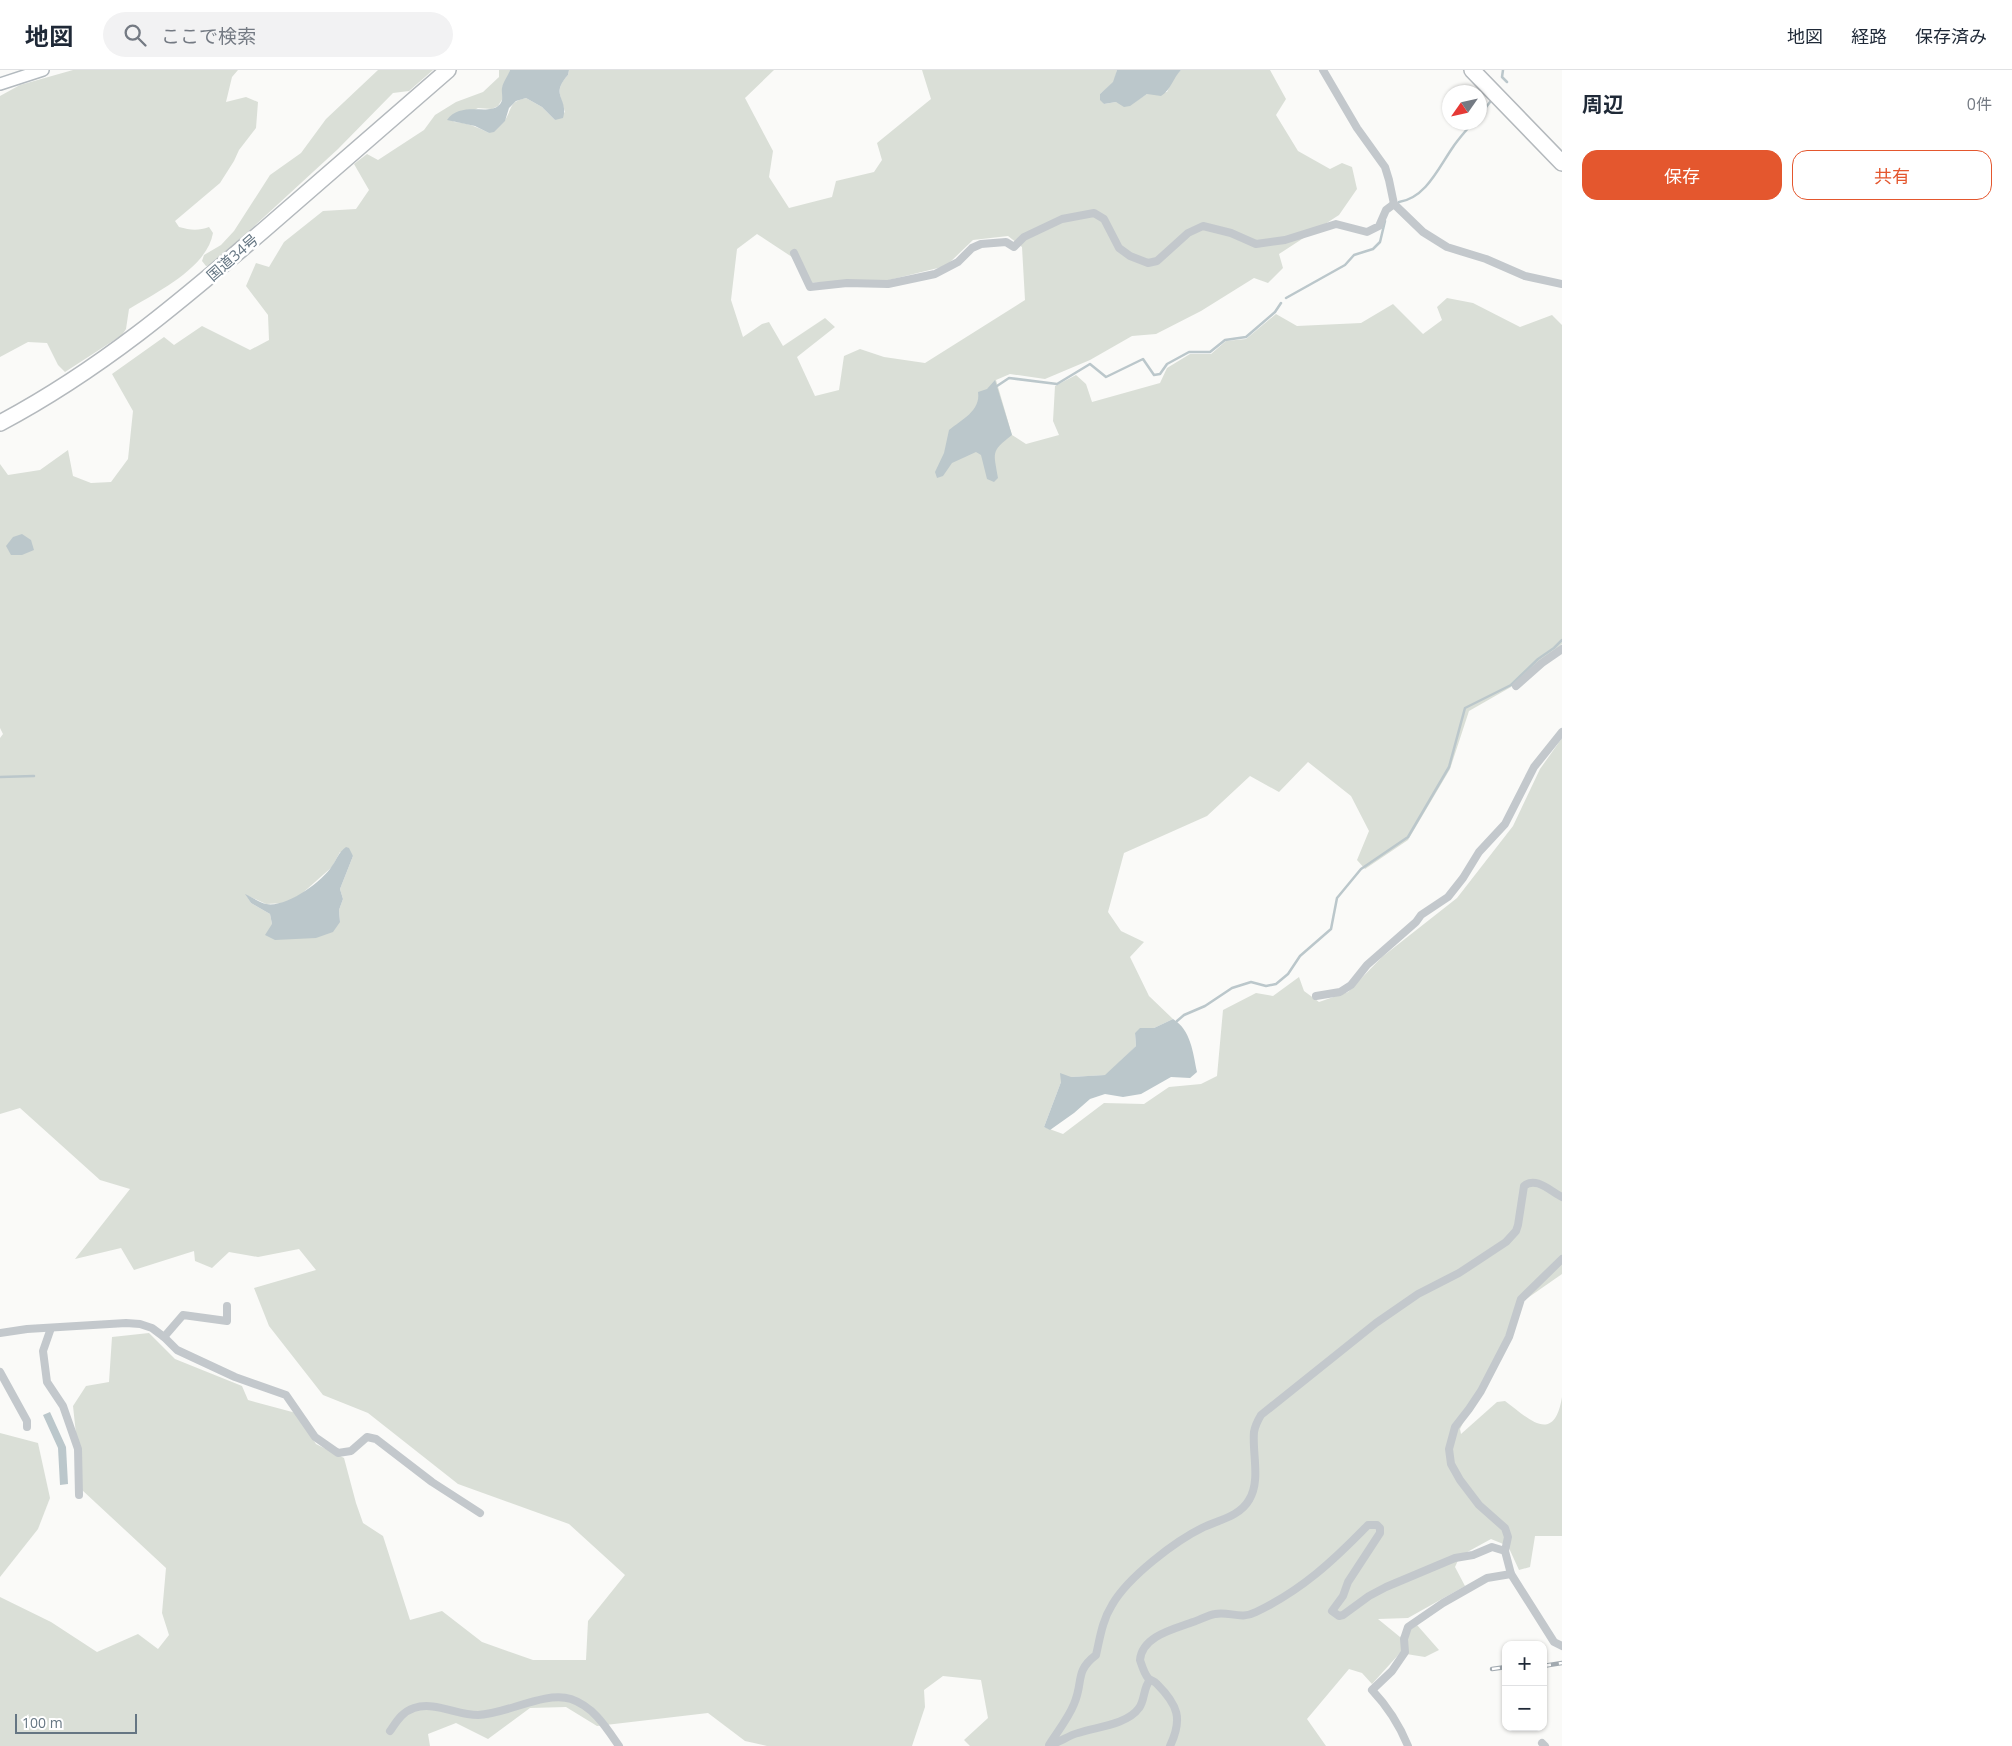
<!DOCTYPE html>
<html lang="ja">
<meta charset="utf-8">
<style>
:root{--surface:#fff;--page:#f2f2f3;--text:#1f2937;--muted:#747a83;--line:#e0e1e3;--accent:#e4572e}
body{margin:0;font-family:"Open Sans","Noto Sans JP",sans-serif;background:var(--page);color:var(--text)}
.controls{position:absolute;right:15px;bottom:15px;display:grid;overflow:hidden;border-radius:10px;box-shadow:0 1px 4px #0004}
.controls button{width:45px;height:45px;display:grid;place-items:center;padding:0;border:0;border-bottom:1px solid var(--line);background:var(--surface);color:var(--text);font:25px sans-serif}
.compass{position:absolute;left:1442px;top:15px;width:45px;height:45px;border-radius:50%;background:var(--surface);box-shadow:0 1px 4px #0004;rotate:236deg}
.scale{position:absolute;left:15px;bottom:12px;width:122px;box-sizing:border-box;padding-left:5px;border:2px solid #657683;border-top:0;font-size:14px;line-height:18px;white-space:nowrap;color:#657683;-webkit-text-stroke:4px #fff;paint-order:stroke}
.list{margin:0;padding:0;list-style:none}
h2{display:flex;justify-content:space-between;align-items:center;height:65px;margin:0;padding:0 20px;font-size:21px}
h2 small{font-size:16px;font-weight:400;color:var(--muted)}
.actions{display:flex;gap:10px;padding:15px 20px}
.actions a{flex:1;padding:11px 0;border:1px solid var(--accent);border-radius:15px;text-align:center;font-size:18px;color:var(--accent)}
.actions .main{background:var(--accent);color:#fff}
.icon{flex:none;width:28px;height:28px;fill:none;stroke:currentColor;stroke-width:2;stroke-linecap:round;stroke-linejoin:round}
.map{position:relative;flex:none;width:1562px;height:1676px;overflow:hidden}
header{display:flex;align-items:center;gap:30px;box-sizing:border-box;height:70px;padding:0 25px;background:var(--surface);border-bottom:1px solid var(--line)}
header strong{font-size:24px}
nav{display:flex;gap:28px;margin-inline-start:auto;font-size:18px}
.search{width:350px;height:45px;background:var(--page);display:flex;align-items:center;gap:12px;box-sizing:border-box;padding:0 18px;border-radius:28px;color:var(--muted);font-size:19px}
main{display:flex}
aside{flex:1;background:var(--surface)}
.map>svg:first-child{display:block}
</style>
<header>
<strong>地図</strong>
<div class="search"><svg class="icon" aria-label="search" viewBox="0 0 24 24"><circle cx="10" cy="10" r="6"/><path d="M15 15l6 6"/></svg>ここで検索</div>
<nav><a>地図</a><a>経路</a><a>保存済み</a></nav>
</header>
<main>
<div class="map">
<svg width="1562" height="1676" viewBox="0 0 1562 1676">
<rect width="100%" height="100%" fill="#fafaf8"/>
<g fill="#dadfd7" fill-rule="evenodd">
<path d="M73,0h165l-6,7 -6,25 20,-5 12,5 -2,26 -17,22 -5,11 -14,22 -45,38 4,6c11,3 19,4 30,0l4,6c-6,35 -56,59 -84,76l-3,20 -4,6 -57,37 -7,-7 -11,-22 -19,-1 -28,15v-261l20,-11z"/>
<polygon points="378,0 433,0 409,21 393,23 338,79 212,195 206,196 202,191 204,185 221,175 234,161 270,105 301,83 326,49"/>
<path d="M499,0h11l-2,7 -6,11 1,10 -5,8 -6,3 -14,-1 -25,14c13,0 24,5 36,11 5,-4 13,-8 16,-13 8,-13 4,-18 21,-22l16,9 13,13 10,-8c-5,-18 -10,-23 3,-37l1,-5h205l-29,28 28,53 -4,26 20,31 43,-11 4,-16 38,-9 8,-12 -5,-17 54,-44 -9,-29h195l-3,12 -14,12 4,10 12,-2 14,3 17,-11 20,-2 7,-15 7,-7h89l16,29 -10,16 22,36 32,18 12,-6 10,4 5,22 -18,26 -60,39 4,14 -15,15 -14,-5 -53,33 -45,23 -24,2 -42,24 -45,19 -35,-5 -14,6 16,55 14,9 33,-9 -6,-14 2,-35 21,-11 10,9 6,18 68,-19 7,-15 23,-14h21l15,-13 20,-2 30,-25 21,12 64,-3 32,-19 30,30 19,-14 -5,-13 10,-9 26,5 47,24 32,-12 10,10v319l-7,7 -15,9 -29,27 -42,24 -19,58 -42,71 -43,29 -8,-9 12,-29 -18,-35 -43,-34 -29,30 -29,-16 -43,40 -83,37 -16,59 13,19 23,11 -14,15 19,39 24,23 -19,9 -19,5 1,13 -30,29 -35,2 -10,5 -17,45 19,7 41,-31 40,1 25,-17 32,-3 16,-8 6,-66 33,-17 17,3 26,-19 5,14 15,11 29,-10 34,-35 75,-59 56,-72 27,-57 22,-31v536l-43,30 -15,43 -22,37 -22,45 1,5 36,-32 8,-1c23,17 49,45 57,-4v139h-27l-5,31 -11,3 -11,-24 -17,-7 -31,17 -5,11 10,19 -57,32 -30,1 22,18 17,-12 22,25 -14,7 -25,-4 -28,31 -10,-11 -13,-4 -42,50 19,27h-356l-6,-6 24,-22 -7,-38 -38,-4 -19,14 1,17 -13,39h-145l-22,-5 -37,-28 -111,13 -31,-19 -36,1 -42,31 -32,-16 -28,11 2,12h-430v-149l51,25 46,30 41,-18 20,15 11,-14 -7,-22 4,-45 -84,-78 -9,-84 13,-20 23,-4 3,-45 37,-4 26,26 67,27 6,14 48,13 20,31 28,14 12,45 7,20 20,13 27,84 32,-9 40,31 51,18h53l2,-39 37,-46 -56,-51 -111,-40 -90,-71 -45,-18 -54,-69 -15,-38 62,-18 -17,-21 -41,8 -29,-5 -17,16 -17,-7 -1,-10 -60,19 -13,-22 -46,11 55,-70 -30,-9 -80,-72 -20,6v-376l3,-4 -3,-6v-264l8,11 32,-5 28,-20 5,26 18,7 20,-1 17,-23 5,-48 -21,-37 52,-37 10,8 28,-19 48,24 19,-10 -1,-25 -22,-29 10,-23 13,4 15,-25 39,-31 33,-2 13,-19 -15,-26 13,-10 11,6 46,-30 11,-15 21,-13 27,-10 16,-15zM757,164l35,23 13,26 84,-3 57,-14 27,-26 35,-4 14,11 3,53 -100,63 -41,-6 -24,-8 -16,7 -5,34 -24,6 -18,-39 38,-30 -10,-9 -42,28 -14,-24 -7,2 -19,13 -12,-37 6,-51zM340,782l13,4 -13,33 3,10 -4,11 1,12 -68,2 -2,-10 -19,-11 -5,-8 20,9 18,-1 14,-6 34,-30z"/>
<polygon points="0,1363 38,1373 50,1428 38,1459 0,1507"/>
</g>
<g fill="#bbc7cb">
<path d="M510,0h59l-1,5c-19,21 1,23 -5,43l-8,2 -13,-13 -16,-9 -10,3 -7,7 -4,13 -11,11 -5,1 -14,-7 -28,-6c13,-19 41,-5 51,-14 7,-6 3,-11 4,-18 1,-6 6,-12 8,-18z"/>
<path d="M1117,0h64c-8,8 -10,20 -20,26l-14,-2 -17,12 -6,1 -8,-5 -12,2 -4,-4v-6l13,-12z"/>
<path d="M995,310l17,55c-22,17 -18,17 -14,43l-4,4 -7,-3 -6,-24 -5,-3 -24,11 -9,13 -6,2 -2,-6 9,-19 5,-23c12,-10 32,-19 29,-38l9,-3z"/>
<polygon points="22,464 31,470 34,480 22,485 11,485 6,476 13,467"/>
<path d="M346,777l3,1 4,8 -13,33 3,10 -4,11 1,12 -7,10 -17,6 -41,2 -10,-5 7,-11 -2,-10 -19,-11 -6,-9c7,3 15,9 21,10 20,4 56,-22 66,-38 5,-7 6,-13 14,-19z"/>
<path d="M1173,949c18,11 20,34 24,53l-7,6 -19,-1 -30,17 -18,3 -18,-3 -15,5 -16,14 -24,17 -6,-3 17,-45 -1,-9 11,4 34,-2 31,-29 -1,-13 5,-5h14z"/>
<polygon points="50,1342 66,1377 68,1414 60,1415 58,1378 43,1345"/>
</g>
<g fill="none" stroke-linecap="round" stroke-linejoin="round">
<g stroke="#bbc7cb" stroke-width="2.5">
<polyline points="1503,0 1502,7 1507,12"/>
<polyline points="1480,45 1490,32"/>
<path d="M1399,132c27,-4 40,-35 54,-55 6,-9 13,-16 20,-25"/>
<polyline points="1286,228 1345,195 1354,185 1373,179 1380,172 1385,151"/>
<polyline points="997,316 1009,308 1057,314 1090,294 1106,307 1143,289 1154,305 1160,304 1167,294 1189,282 1210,282 1225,270 1246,267 1275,242 1281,233"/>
<polyline points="0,707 34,706"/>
<polyline points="1177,951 1184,945 1205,936 1232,918 1251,912 1266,916 1276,914 1288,904 1300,886 1331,859 1337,828 1361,799 1408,767 1449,697 1465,638 1511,615 1538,589 1554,578 1562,570"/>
</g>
<g stroke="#b3babf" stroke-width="14">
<polyline id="secondary" points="0,14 43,0"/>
</g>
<g stroke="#b4b9bd" stroke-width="18">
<g id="highway">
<polyline points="1472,0 1562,93"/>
<path d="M0,353c100,-53 180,-121 265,-194 61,-53 122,-106 183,-159"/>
</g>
</g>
<g stroke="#c3c8cc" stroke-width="8">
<polyline points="1323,0 1357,58 1385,97 1389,110 1394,134 1423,162 1447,177 1486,189 1525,206 1562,214"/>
<polyline points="794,183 810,217 847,213 888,214 935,204 958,192 972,178 981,174 1006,172 1014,177 1024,167 1062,149 1094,143 1104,149 1119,178 1130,186 1148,193 1157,191 1188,163 1203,156 1231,163 1256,174 1285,170 1336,154 1367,162 1379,156 1386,140 1394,134"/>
<polyline points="1516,616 1542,593 1562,579"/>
<polyline points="1316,926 1340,922 1351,915 1367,895 1416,852 1421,845 1448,827 1463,808 1479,782 1505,754 1534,697 1562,662"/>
<polyline points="1562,1189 1521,1229 1509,1267 1481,1321 1469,1339 1455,1357 1449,1379 1451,1394 1460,1410 1479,1435 1505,1458 1508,1467 1505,1481 1511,1504 1554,1572 1562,1576"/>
<polyline points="51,1258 43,1281 47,1312 63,1336 78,1379 79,1425"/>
<polyline points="0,1263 27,1259 126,1253 140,1254 152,1258 164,1267 177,1280 235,1307 286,1325 315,1367 338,1383 351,1381 367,1367 376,1369 432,1412 480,1443"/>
<polyline points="164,1267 183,1245 227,1251 227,1236"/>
<polyline points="0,1302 27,1351 27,1357"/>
<path d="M1150,1610c-7,8 -5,20 -11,28 -12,17 -44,19 -61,25 -11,3 -19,10 -29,12 8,-13 19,-26 25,-41 10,-23 0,-32 22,-49 4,-17 6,-34 16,-50 16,-28 63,-64 92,-78 15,-7 36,-11 45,-27 12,-19 3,-47 5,-68 1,-6 4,-12 7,-17l115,-92 42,-29 41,-21 47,-31 10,-11 2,-6 6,-39c12,-10 26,5 38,11"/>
<path d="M390,1661c7,-10 12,-19 24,-23 20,-7 43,7 64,7 29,-1 66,-24 93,-16 23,8 35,28 48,47"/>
<polyline points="1542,1673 1545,1676"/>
<path d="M1170,1676c13,-27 8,-41 -13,-62 -2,-3 -6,-3 -9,-6 -4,-5 -6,-12 -8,-18 2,-24 34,-31 53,-38 7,-2 15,-7 22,-8 14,-3 26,6 41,-2 46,-22 77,-51 112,-87h9l3,3v5l-32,49 -5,14 -11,15 7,5 4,-1 26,-19 17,-9 69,-29 18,-3 19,-8 13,4"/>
<path d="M1408,1676c-9,-22 -20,-39 -36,-56l20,-19 13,-19 -1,-13 4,-12 35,-24 44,-25 24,-4"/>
</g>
<use href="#secondary" stroke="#fff" stroke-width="11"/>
<use href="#highway" stroke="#fff" stroke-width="15"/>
<g stroke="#a2aab0" stroke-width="4.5">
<g id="rail">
<polyline points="1543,1596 1562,1593"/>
<polyline points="1492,1599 1506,1597"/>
</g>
</g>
<use href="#rail" stroke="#fff" stroke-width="2.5" stroke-dasharray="8" stroke-linecap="butt"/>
</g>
<g text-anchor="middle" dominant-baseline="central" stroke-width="5" stroke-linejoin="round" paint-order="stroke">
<g font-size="15" fill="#657683" stroke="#fff">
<text transform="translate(232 187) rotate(-41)">国道34号</text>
</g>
</g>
</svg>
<div class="controls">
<button>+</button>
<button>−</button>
</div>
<svg class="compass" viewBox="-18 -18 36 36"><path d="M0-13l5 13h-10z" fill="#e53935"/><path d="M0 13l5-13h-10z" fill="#747a83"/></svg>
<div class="scale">100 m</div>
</div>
<aside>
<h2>周辺<small>0件</small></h2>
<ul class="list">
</ul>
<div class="actions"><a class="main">保存</a><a>共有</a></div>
</aside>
</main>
